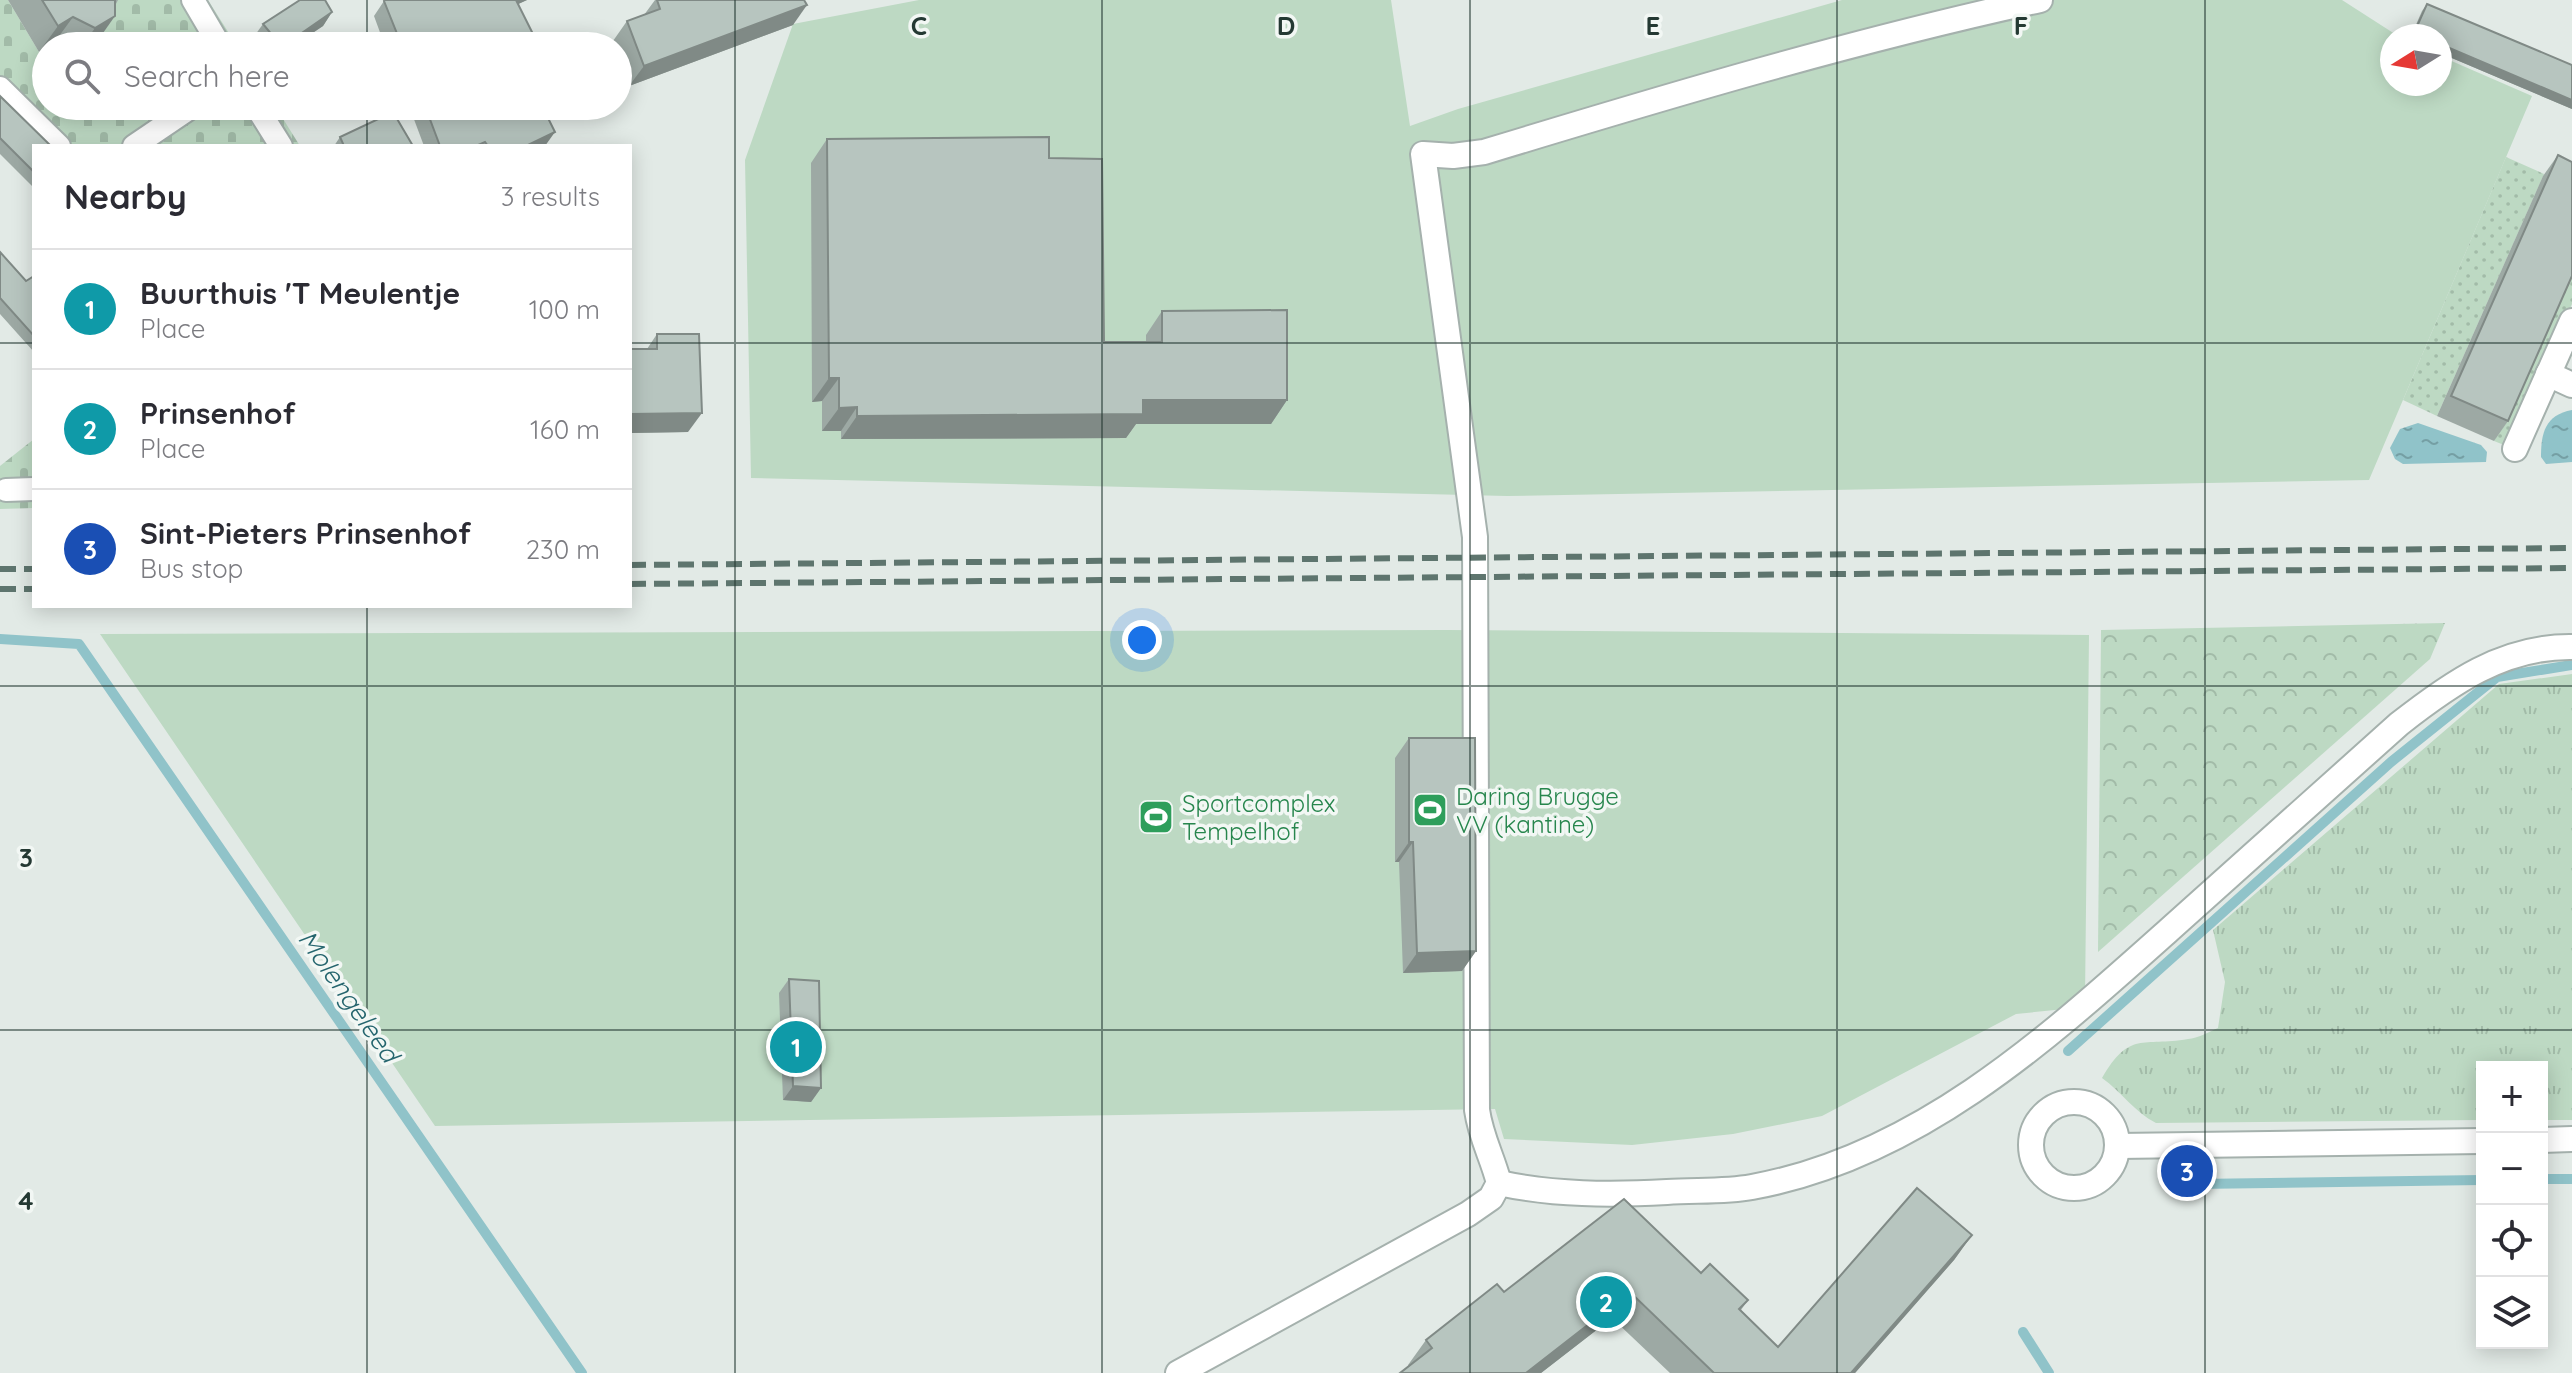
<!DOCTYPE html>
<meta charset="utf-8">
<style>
:root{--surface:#fff;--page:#f2f2f3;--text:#2b2b33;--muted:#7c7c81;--line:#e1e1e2;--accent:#2563eb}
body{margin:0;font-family:Quicksand,sans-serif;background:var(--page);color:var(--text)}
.controls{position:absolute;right:24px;bottom:24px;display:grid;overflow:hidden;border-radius:0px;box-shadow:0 4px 20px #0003}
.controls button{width:72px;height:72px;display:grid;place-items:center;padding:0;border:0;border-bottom:2px solid var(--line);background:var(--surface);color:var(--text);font:40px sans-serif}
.compass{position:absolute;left:2380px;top:24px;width:72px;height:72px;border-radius:50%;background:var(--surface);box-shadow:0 4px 20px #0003;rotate:259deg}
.you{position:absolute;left:1142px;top:640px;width:28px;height:28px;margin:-20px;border:6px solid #fff;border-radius:50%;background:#1a73e8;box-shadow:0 0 0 12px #1a73e833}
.badge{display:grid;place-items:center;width:52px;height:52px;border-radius:50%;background:var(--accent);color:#fff;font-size:26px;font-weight:700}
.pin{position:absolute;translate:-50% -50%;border:4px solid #fff;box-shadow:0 2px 8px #0006}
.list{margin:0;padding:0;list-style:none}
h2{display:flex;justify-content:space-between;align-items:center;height:104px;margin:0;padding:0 32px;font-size:34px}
h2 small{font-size:26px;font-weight:400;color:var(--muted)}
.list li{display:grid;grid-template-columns:52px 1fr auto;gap:24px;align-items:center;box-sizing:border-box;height:120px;padding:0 32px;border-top:2px solid var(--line)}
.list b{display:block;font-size:30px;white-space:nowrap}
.list p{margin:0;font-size:26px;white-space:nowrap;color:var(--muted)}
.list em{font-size:26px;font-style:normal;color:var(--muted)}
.icon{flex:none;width:44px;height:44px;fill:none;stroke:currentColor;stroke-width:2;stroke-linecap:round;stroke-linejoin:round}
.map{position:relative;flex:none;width:2572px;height:1373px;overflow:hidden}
.search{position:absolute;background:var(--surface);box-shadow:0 4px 20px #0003;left:32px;top:32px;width:600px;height:88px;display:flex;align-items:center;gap:20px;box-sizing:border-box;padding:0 28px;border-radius:44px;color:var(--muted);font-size:30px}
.panel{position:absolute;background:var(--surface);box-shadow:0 4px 20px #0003;left:32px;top:144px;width:600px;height:464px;border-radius:0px}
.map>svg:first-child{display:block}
</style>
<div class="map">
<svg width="2572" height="1373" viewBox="0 0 2572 1373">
<defs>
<pattern id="grass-tufts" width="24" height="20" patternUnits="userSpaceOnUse" patternTransform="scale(2)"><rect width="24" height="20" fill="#bdd9c3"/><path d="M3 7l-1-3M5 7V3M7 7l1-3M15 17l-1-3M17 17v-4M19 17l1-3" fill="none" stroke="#a2bba8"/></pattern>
<pattern id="forest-crowns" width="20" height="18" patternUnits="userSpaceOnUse" patternTransform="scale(2)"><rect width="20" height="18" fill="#bdd9c3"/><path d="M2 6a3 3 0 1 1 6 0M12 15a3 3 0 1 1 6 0" fill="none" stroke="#a2bba8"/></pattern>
<pattern id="cemetery-stones" width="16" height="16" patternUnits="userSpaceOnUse" patternTransform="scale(2)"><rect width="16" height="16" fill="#bdd9c3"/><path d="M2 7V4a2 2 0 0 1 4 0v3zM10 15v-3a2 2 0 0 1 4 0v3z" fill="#a2bba8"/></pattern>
<pattern id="park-dots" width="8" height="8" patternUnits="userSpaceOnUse" patternTransform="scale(2)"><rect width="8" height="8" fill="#bdd9c3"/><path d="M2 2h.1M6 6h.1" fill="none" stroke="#a2bba8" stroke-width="1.8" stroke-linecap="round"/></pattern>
<pattern id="water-ripples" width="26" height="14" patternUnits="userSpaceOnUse" patternTransform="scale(2)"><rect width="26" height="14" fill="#90c3c9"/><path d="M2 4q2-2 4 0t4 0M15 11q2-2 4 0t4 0" fill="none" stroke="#759fa4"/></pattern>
</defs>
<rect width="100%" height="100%" fill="#e2eae6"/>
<path fill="url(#grass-tufts)" d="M2572,674v446h-30v-53h-60v53l-326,3c-22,-11 -34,-31 -54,-45 28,-48 40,-31 86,-39 10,-1 21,-7 30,-11l7,-46 -12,-52 286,-246z"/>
<polygon fill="url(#forest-crowns)" points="2445,623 2430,659 2098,952 2101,630"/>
<g fill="url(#cemetery-stones)">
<polygon points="0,0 8,0 39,52 46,48 46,106 275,106 300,146 34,146 0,112"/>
<polygon points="106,0 208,0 237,46 91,46 96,43"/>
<polygon points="34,439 34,508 0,509 0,466"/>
</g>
<g fill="url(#park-dots)">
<polygon points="2506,157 2544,174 2437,416 2403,400"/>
<polygon points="2572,264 2572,304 2509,447 2494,441"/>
</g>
<g fill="#bdd9c3">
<polygon points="919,0 1391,0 1410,126 1458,109 1842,0 2342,0 2398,36 2392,36 2392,84 2440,84 2440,56 2532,96 2369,480 1507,496 751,478 745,160 793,24"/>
<polygon points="1446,630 2089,635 2085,999 2075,1008 2016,1014 1822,1116 1733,1134 1632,1145 1504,1139 1495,1109 435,1126 100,634"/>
</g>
<g fill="url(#water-ripples)">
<path d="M2572,410v52l-26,2 -5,-7c0,-24 4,-42 31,-47z"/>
<polygon points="2418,423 2481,445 2487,452 2486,462 2403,464 2395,459 2390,448 2400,429"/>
</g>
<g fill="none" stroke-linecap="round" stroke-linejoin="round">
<g stroke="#90c3c9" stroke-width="10">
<polyline points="0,639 79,644 582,1373"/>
<polyline points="2068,1051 2391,762 2497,677 2572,665"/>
<polyline points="2542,1179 2572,1179"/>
<polyline points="2196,1184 2482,1180"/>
<polyline points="2023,1332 2049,1373"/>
</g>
<g stroke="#a5b1ad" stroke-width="26">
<g id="pedestrian">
<polyline points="193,0 220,46"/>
<polyline points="0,88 59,146"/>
<polyline points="256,106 281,146"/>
<polyline points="134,146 193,106"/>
<polyline points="6,490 34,489"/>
</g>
</g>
<g stroke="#a5b1ad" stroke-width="28">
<g id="minor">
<polyline points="2548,374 2572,385"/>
<polyline points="2515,449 2572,321"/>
<circle cx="2074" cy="1145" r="43"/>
<polyline points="2542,1140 2572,1139"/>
<polyline points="2118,1146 2482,1141"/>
<path d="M1499,1183c55,12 112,12 168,9 28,-2 58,0 85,-5 166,-30 296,-149 417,-257 76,-69 153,-137 230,-206 51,-40 104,-78 173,-77"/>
<path d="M1178,1373l290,-159 23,-16 8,-15c-7,-27 -18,-45 -22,-73l-2,-573 -52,-383 30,2 31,-4c184,-56 368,-111 556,-152"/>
</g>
</g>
<use href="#pedestrian" stroke="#fff" stroke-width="22"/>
<use href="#minor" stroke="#fff" stroke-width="24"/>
<g stroke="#5e756e" stroke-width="6" stroke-dasharray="16 8" stroke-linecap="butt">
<polyline points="630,565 2572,548"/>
<polyline points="0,569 34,569"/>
<polyline points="630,584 2572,568"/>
<polyline points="0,589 34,589"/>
</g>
</g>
<g fill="#9da9a4">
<polygon points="8,0 118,0 96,43 91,46 60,46 54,43 49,46 46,46 46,48 39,52"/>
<polygon points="383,0 527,0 518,4 539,46 385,46 374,16 384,1"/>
<polygon points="655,0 804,0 793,25 629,86 618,56 618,46 614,46 613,41 627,21 644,15"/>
<polygon points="2427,4 2572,65 2572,109 2440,53 2440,36 2411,36 2422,11"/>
<polygon points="332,12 323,26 293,46 260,46 253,38 263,24"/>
<polygon points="0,96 34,146 34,188 0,154"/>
<polygon points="409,106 542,106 545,146 424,146"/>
<polygon points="340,137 413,146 334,146"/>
<polygon points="827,139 1049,158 1104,342 1146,342 1146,335 1162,311 1287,400 1271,424 1136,424 1126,438 841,439 841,431 822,431 822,401 812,402 811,163"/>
<polygon points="2558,155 2508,421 2494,441 2437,416 2543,176"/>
<polygon points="0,252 26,281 34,276 34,352 0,314"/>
<polygon points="657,334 688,432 630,433 630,349 647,349"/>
<polygon points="1409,738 1476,951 1462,971 1403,973 1399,862 1395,862 1395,758"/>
<polygon points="789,979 821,1088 811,1102 783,1100 779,993"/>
<polygon points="1972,1235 1954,1260 1855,1373 1670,1373 1612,1318 1541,1373 1400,1373 1409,1366 1408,1365 1426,1340 1504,1292 1701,1273 1748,1300 1741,1310 1778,1347"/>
</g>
<g fill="#808a86">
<polygon points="511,0 527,0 503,11"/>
<polygon points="807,5 793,25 629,86 644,66"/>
<polygon points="332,12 323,26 293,46 283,46"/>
<polygon points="115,16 96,43 91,46 82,46 95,28"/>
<polygon points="73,17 54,43 49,46 46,46 46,48 39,52 58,26"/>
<polygon points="2440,44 2572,100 2572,109 2440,53"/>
<polygon points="555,132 545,146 526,146"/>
<polygon points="829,378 839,378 822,401 812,402"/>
<polygon points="1143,400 1287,400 1271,424 1136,424 1126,438 841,439 857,416"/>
<polygon points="857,407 841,431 822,431 839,408"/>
<polygon points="702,413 688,432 630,433 630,414"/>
<polygon points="1409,842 1413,842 1399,862 1395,862"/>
<polygon points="1476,951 1462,971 1403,973 1417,953"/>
<polygon points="793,1086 821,1088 811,1102 783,1100"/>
<polygon points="1972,1235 1954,1260 1855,1373 1851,1373"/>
<polygon points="1630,1292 1612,1318 1541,1373 1526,1373"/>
</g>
<g fill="#b7c5bf" stroke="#808a86" stroke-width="2">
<polygon points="42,0 115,0 115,16 95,28 73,17 58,26"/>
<polygon points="300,0 325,0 332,12 283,46 281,46 263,24"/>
<polygon points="385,0 516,0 539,46 402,46 384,1"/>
<polygon points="657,0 804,0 807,5 644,66 627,21 660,9"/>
<polygon points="2427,4 2572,65 2572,100 2440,44 2440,36 2422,36 2414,33"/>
<polygon points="0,96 51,146 34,146 34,172 0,138"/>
<polygon points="425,106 542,106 555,132 526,146 488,146 485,142 476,146 440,146"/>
<polygon points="393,112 413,146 344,146 340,137"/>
<polygon points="1049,137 1049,158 1102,159 1104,342 1162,342 1162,311 1287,310 1287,400 1143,400 1143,414 857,416 857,407 839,408 839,378 829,378 827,139"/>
<polygon points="2558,155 2572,162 2572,276 2508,421 2451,396"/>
<polygon points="0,252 26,281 34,276 34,336 0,298"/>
<polygon points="657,334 699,334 702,413 630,414 630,349 657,349"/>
<polygon points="1409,738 1475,738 1476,951 1417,953 1413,842 1409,842"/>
<polygon points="789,979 819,981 821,1088 793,1086"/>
<polygon points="1917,1188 1972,1235 1851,1373 1714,1373 1630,1292 1526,1373 1400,1373 1432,1348 1426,1340 1497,1284 1504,1292 1624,1199 1701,1273 1710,1264 1748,1300 1739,1309 1778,1347"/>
</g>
<path fill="none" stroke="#243933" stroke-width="2" stroke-opacity="0.55" d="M367,0v46M735,0v1373M1102,0v1373M1470,0v1373M1837,0v1373M2205,0v1373M367,106v40M0,343h34M630,343h1942M367,606v767M0,686h2572M0,1030h2572"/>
<defs>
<g id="stadium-square" transform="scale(1.8)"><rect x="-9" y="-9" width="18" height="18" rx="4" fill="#2e9e5b" stroke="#f2f7f4"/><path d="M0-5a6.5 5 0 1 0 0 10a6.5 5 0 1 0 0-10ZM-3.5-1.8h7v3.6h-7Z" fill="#fff"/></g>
</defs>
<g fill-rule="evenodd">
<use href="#stadium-square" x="1430" y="810"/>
<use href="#stadium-square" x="1156" y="817"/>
</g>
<g text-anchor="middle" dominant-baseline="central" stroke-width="7" stroke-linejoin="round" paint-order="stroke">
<g font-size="24" fill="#27864d" stroke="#f2f7f4" text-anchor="start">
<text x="1456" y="796">Daring Brugge<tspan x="1456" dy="28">VV (kantine)</tspan></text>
<text x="1182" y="803">Sportcomplex<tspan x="1182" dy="28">Tempelhof</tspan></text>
</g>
<g font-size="26" font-style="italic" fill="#25656e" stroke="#f2f7f4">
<text transform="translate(349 996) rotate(55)">Molengeleed</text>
</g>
</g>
<g font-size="26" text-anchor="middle" font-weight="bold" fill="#243933" stroke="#f2f7f4" stroke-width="7" stroke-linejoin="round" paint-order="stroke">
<text x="919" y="35">C</text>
<text x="1286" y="35">D</text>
<text x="1653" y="35">E</text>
<text x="2021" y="35">F</text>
<text x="26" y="867">3</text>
<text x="26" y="1210">4</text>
</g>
</svg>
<div class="controls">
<button>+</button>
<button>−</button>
<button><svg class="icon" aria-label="locate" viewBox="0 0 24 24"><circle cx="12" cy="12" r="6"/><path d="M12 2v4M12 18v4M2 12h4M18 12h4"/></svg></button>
<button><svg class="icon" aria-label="layers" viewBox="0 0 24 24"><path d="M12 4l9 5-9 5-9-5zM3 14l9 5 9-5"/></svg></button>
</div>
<svg class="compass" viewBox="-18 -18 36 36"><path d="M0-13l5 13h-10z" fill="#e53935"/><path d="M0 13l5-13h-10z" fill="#7c7c81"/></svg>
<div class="you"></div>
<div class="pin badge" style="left:796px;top:1047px;background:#0f9aa8">1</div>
<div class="pin badge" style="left:1606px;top:1302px;background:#0f9aa8">2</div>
<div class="pin badge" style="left:2187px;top:1171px;background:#1a4fb4">3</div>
<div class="search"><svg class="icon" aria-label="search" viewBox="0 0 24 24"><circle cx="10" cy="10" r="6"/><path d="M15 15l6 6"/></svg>Search here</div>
<section class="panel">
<h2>Nearby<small>3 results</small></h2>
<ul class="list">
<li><span class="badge" style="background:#0f9aa8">1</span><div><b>Buurthuis 'T Meulentje</b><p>Place</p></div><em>100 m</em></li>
<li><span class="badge" style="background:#0f9aa8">2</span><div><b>Prinsenhof</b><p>Place</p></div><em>160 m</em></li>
<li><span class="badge" style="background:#1a4fb4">3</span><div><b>Sint-Pieters Prinsenhof</b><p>Bus stop</p></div><em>230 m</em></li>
</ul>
</section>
</div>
